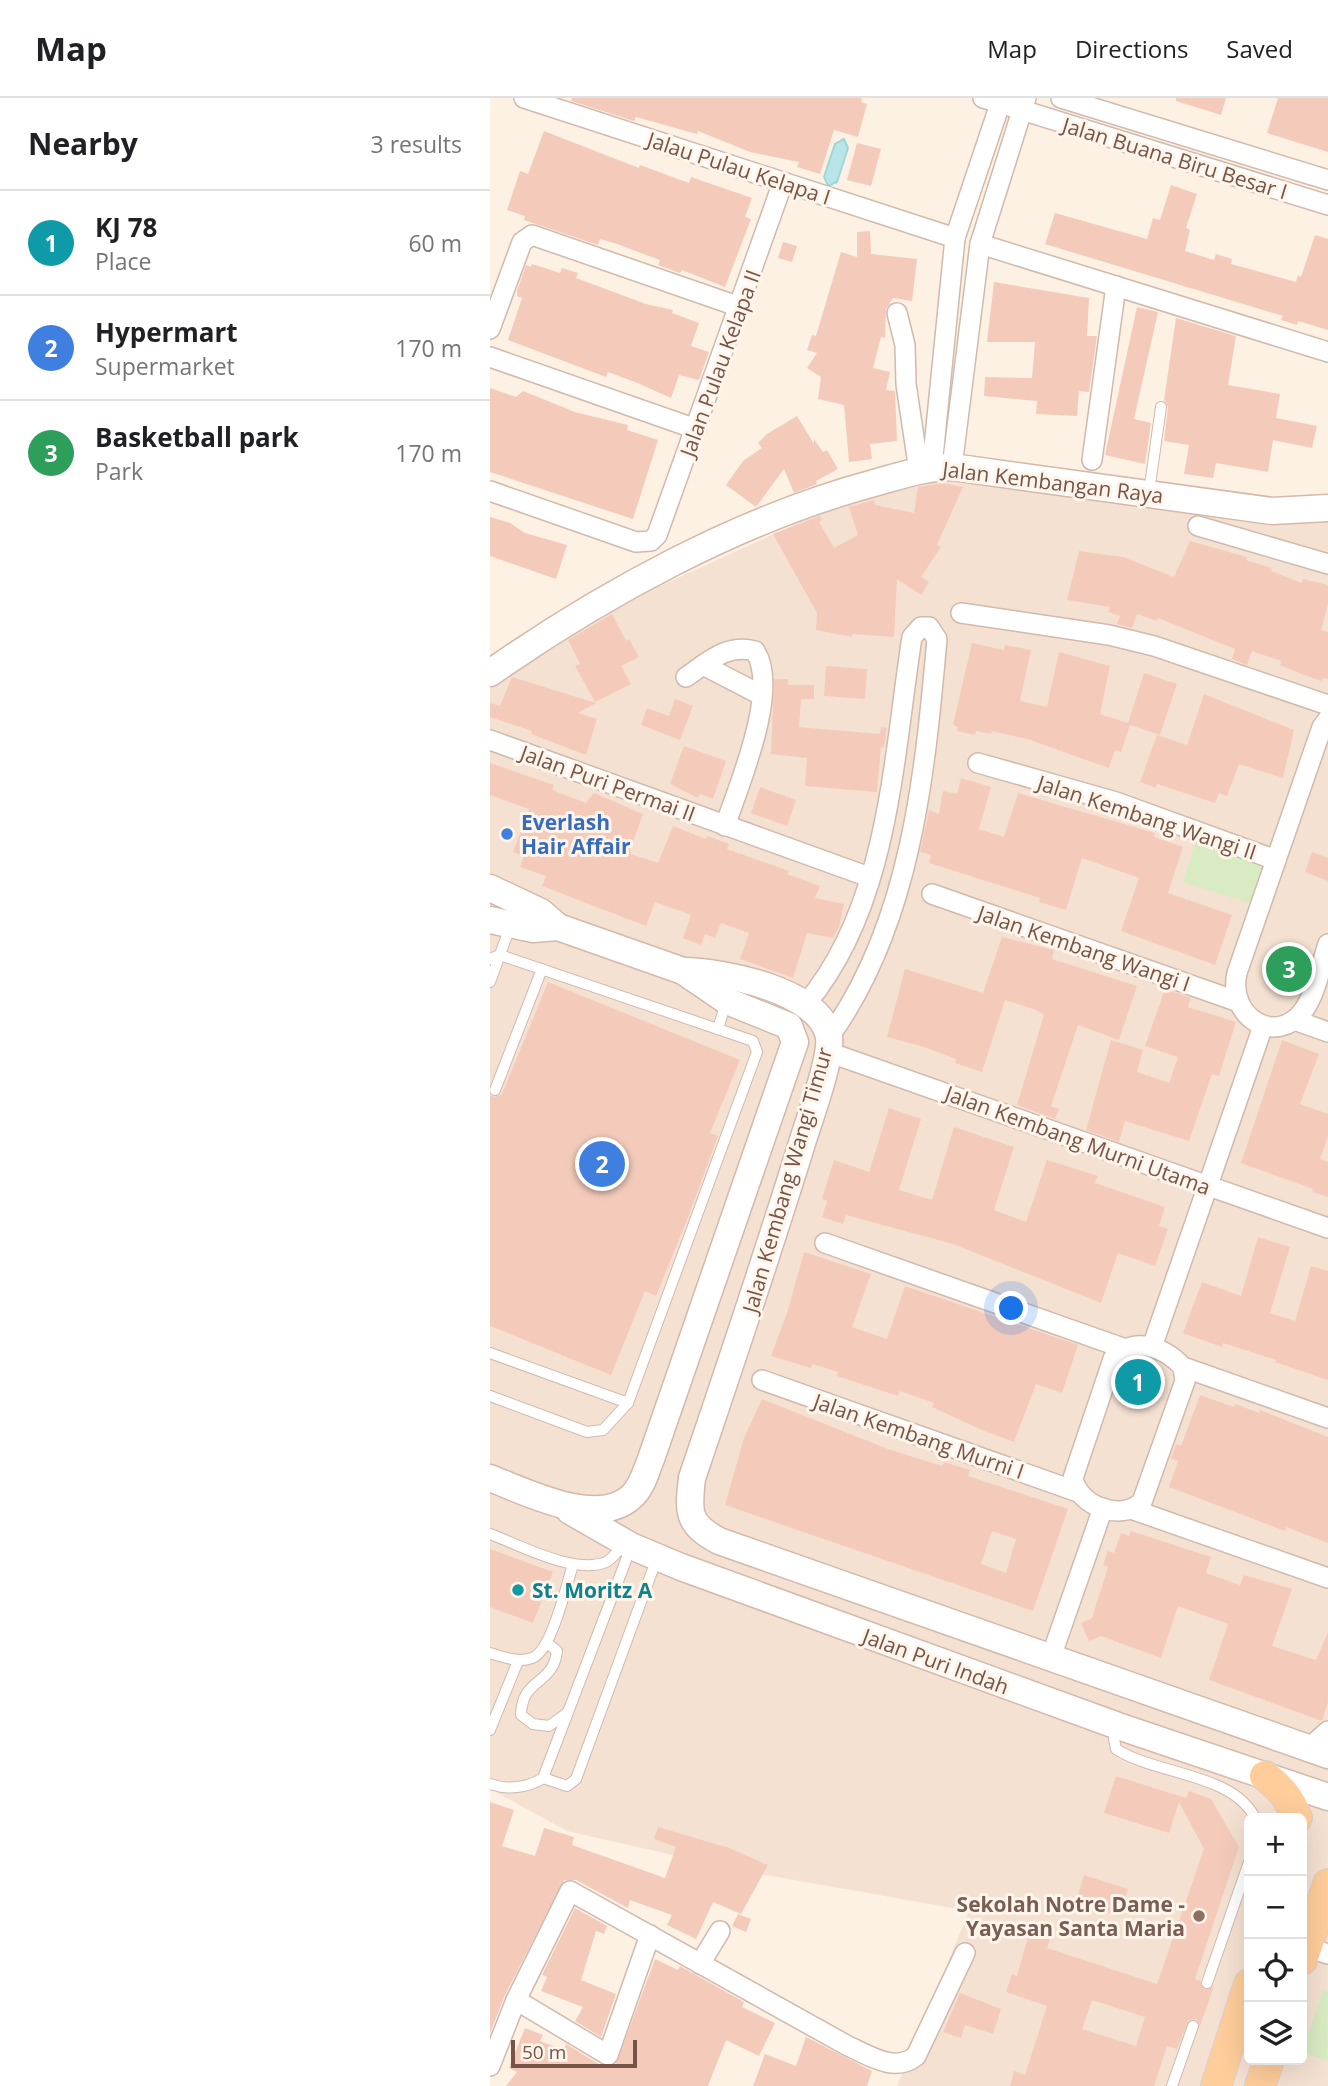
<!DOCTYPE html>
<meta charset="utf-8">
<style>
:root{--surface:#fff;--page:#f2f2f2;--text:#202124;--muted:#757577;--line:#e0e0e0;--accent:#7c3aed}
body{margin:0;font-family:"Open Sans",sans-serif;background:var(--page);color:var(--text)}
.controls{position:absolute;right:21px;bottom:21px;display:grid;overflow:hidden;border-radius:10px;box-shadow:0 7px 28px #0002}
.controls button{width:63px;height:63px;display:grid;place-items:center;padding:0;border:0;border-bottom:2px solid var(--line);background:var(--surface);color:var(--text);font:35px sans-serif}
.scale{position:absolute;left:21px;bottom:18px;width:126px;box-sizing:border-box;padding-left:7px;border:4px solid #775448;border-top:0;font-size:19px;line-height:24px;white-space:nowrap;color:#775448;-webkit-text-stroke:5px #fff5eb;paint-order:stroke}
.you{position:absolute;left:522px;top:1211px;width:24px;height:24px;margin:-18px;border:5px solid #fff;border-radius:50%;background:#1a73e8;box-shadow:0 0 0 10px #1a73e833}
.badge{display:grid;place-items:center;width:46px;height:46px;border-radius:50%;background:var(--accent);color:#fff;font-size:23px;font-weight:700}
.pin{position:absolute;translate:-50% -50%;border:4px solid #fff;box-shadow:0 2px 7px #0006}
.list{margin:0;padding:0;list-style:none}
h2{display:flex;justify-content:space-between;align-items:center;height:91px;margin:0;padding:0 28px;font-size:30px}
h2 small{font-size:23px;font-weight:400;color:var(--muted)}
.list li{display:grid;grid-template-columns:46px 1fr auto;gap:21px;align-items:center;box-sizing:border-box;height:105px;padding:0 28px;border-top:2px solid var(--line)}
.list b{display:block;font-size:26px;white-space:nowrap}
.list p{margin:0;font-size:23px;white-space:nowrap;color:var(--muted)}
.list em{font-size:23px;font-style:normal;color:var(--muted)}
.icon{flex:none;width:38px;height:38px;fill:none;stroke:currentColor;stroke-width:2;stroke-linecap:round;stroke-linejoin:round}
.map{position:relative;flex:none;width:838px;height:1988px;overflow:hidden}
header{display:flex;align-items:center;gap:42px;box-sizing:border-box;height:98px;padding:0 35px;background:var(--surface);border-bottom:2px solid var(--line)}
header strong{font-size:33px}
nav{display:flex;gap:38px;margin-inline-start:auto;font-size:24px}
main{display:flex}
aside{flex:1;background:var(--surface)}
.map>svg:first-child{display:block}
</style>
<header>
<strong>Map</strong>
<nav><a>Map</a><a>Directions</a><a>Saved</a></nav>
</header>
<main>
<aside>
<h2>Nearby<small>3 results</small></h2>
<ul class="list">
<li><span class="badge" style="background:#0f9aa8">1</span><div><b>KJ 78</b><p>Place</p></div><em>60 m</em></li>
<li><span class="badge" style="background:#3f7fe0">2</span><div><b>Hypermart</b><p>Supermarket</p></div><em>170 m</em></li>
<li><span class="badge" style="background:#2e9e5b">3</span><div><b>Basketball park</b><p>Park</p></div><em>170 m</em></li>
</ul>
</aside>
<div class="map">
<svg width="838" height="1988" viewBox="0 0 838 1988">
<rect width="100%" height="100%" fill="#fdf1e4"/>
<path fill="#f5e1d2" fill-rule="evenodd" d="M462,369l376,41v1578h-431l72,-175 -226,-40 -176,-40 -77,-42v-1113l74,-46 295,-135zM759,1720h53v242h-53z"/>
<g fill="#d8ebc2">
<polygon points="706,743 776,765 763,806 693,784"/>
<polygon points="787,849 822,861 811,894 776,881"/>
<polygon points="833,1892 838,1893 837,1963 812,1954"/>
</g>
<polygon fill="#b8e6e8" stroke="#9ed7da" stroke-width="2" points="354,41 358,50 347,84 338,88 334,79 345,46"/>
<g fill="#f4cbbb" fill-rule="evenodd">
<polygon points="82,0 372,0 371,4 377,6 368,39 344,32 330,76 307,69 309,64 260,54 208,33 207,36 146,19 144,23 81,3"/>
<polygon points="686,0 736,0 731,17 686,3"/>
<polygon points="788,0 838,0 838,54 777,35"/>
<polygon points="54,33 149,70 150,67 199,85 201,79 262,100 255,119 261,121 235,189 192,172 190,175 168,167 170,162 127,146 110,141 108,147 34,122 35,118 17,112 30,73 38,76"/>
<polygon points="367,45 391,51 381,88 357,82"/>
<polygon points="681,87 707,96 696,130 700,132 695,153 724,162 726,156 742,161 741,166 806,184 808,177 811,179 825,137 838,141 838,232 808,223 807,227 791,222 793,218 555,146 565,115 657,141 663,120 670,122"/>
<polygon points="380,133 381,156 427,161 422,203 403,200 396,211 395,240 391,239 383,270 400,274 396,292 405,293 407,343 380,346 382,361 359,364 354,307 328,301 331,279 317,270 327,255 317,252 322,237 326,238 351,154 367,159 367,134"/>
<polygon points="293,144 307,148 302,164 288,160"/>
<polygon points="42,166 70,175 72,170 88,175 86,180 156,206 183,212 182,215 209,225 201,248 219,254 209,282 189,277 181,300 145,284 118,274 116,279 18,242 32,200 27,198 27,193 36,167 41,169"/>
<polygon points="504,184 599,200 597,238 607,238 599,294 589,293 587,318 546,316 547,303 494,298 495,279 542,280 545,244 497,244"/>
<polygon points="647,209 668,214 644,321 661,325 655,366 615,357"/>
<polygon points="686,220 746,238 738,287 790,296 786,320 827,328 822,350 783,342 778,374 726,365 723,380 694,376 699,347 674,343 678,309 674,302"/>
<polygon points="0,290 26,299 33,293 85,314 138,327 137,332 168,342 143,421 0,374"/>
<polygon points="307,318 324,346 324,341 333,354 337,352 348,371 326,383 327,386 304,395 294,371 266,409 236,387 253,363 272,350 268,345 277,336"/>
<polygon points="453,385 473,389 447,447 451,449 431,479 439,484 431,497 407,481 404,539 362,536 362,539 326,532 327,515 283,436 330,418 332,422 329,424 344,450 368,437 359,409 384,402 385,407 424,415 428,389"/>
<polygon points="0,419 20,425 35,435 77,447 66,481 0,458"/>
<polygon points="700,443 757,459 756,462 782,470 781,473 812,485 813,481 838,487 838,506 831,532 838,534 838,581 833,580 831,583 809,575 790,567 791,563 762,553 757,567 742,561 745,551 668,520 667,523 647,516 642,530 627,526 630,518 618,514 620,509 577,502 589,453 633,459 684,479"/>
<polygon points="122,516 136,543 139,541 149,559 131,568 141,586 105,604 85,568 90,566 78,542"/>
<polygon points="482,545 514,552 515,547 541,552 530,603 557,609 569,554 620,568 610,616 638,625 654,575 687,586 670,637 640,627 631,654 625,652 619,670 537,641 502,633 501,636 486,633 485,637 467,633 468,629 463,627"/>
<polygon points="336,568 377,571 375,601 334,598"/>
<polygon points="22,579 106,605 88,615 107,621 96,657 41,636 42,633 0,619 0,605 10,608"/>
<polygon points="284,581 298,581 298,587 324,587 324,601 311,601 309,629 390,636 391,629 397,630 394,650 391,649 387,694 315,688 317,660 281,656"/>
<polygon points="714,596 804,632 793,680 749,666 737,698 729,695 725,705 667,686 666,690 650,684 667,637 697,647"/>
<polygon points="185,601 203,608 190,642 151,627 157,610 179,618"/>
<polygon points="194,648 236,663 223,701 210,696 208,700 180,686"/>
<polygon points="0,665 64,687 62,692 96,705 104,695 153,716 140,752 141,756 168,765 183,728 216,741 217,738 239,746 237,751 299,773 297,776 330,788 325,800 354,806 349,829 343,840 317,835 303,880 250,861 259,835 234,826 231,825 225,840 215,836 211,847 193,840 201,817 165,804 156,828 52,788 56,778 30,769 34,758 23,754 39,711 0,697"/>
<polygon points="471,680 501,689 489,731 514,739 528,695 665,735 664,739 693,749 678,795 742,817 725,867 631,833 649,780 592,760 576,812 549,804 550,800 439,765 441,757 430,754 439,712 449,716 453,693 467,696"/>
<polygon points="270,689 306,702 297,728 261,715"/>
<polygon points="822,754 838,760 838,783 815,774"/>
<polygon points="512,839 564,852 562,861 647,888 629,942 588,927 561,1008 569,1011 565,1021 527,1007 554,917 546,912 515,902 492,974 465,965 466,961 434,949 397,939 415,871 493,895"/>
<polygon points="58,884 250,962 220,1035 228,1038 197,1122 166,1198 155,1193 121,1277 0,1228 0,997 5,999 12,996"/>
<polygon points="675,891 701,900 698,909 746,924 729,978 722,976 699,1043 635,1023 629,1044 596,1032 621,942 653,952 647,974 679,985 688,959 655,948"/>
<polygon points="792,942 829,956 810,1006 838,1016 838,1039 830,1061 838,1064 838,1099 822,1094 823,1091 751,1065"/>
<polygon points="399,1010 431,1021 409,1092 442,1102 464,1029 524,1049 504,1112 536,1124 557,1062 608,1078 605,1085 675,1109 669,1128 678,1131 665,1168 628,1155 611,1205 463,1146 356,1117 353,1126 332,1119 337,1103 332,1101 344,1062 379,1074"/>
<polygon points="768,1139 800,1149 780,1215 805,1223 821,1168 838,1173 838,1282 785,1264 786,1262 733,1245 732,1249 693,1235 712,1184 751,1198"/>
<polygon points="314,1154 381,1176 362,1229 397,1241 415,1188 588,1247 572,1295 546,1286 524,1344 494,1333 442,1309 444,1305 410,1293 408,1298 347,1278 348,1274 322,1266 321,1270 281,1258 298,1212"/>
<polygon points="710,1297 744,1309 745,1306 769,1315 770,1312 838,1339 838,1445 796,1429 795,1433 679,1389 688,1363 681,1361 686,1346 691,1348"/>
<path d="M272,1301l126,50 54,17 2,-4 26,8 -2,6 100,33 -35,102 -308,-106 19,-67zM502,1433l24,8 -10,34 -25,-9z"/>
<polygon points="641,1433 721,1459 716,1475 750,1487 754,1477 802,1491 782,1548 826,1562 838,1534 838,1604 832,1623 719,1582 738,1526 688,1508 671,1560 611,1538 599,1543 591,1525 602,1520 618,1469 613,1467 618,1453 624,1455 631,1435 639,1438"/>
<polygon points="0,1451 63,1474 43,1525 0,1509"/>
<path d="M626,1678l70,22 3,-7 22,8 28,48 -44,132 5,2 5,9 9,-4 -14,40 -4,-7 -7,1 -12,29 -10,-3 -13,40h-144l4,-15 11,4 22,-69 -41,-14 6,-18 5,2 15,-53 21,6 -6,19 110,36 47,-135 -25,-47 -10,31 -65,-20zM602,1902l53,17 -9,29 -54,-17z"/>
<polygon points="0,1704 24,1712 12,1748 45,1758 54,1730 84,1739 82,1747 175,1780 186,1749 164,1741 168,1729 239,1750 278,1767 251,1816 223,1804 206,1841 177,1827 182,1817 140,1802 138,1810 86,1782 74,1782 15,1897 0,1935"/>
<polygon points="594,1777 638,1791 629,1818 586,1804"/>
<polygon points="85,1810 117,1828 114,1836 106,1833 91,1882 126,1896 111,1939 85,1923 93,1909 51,1893 57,1879 52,1877"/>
<polygon points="248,1816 261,1821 256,1834 242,1828"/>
<polygon points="165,1861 188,1872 190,1868 254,1904 252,1909 285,1925 269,1958 236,1942 218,1988 16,1988 27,1974 19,1970 35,1930 53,1937 50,1943 74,1952 76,1946 112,1968 126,1966"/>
<polygon points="470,1895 511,1911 503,1936 475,1927 471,1940 453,1934"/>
<polygon points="316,1939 382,1973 377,1988 263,1988 275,1956 306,1968"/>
</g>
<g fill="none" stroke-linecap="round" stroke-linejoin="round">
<g stroke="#d1b9ac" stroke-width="12">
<g id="lane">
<polyline points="659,394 671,309"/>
<polyline points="0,861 10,857 263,943 267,954 138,1305 113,1332 97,1334 0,1298"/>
<polyline points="0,884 20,829"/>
<polyline points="228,931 236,904"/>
<polyline points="5,992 52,871"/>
<polyline points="0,1255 138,1305"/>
<path d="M0,1436c30,11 84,41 116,28 7,-3 13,-13 19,-19"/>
<path d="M57,1545l10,8c-4,35 -35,26 -36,64l12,9 16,2 18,-13"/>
<path d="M0,1555c14,4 28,10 42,5 20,-7 34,-73 41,-93"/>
<path d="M627,1630l-3,11 2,10c40,26 117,24 139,69"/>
<polyline points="0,1632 28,1563"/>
<polyline points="53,1680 77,1688 86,1681 167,1460"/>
<path d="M0,1686c16,6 38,4 53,-6l88,-231"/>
<polyline points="717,1885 759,1764"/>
<polyline points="682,1988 703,1928"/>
</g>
</g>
<g stroke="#d1b9ac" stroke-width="22">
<g id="street">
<polyline points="34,0 465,140"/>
<polyline points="493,0 838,107"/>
<polyline points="571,0 838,82"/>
<polyline points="490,146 838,254"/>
<polyline points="407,215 415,247 416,286 429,373"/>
<polyline points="0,231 32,144 42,137 250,209"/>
<polyline points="0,259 206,331"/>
<polyline points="602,362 626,188"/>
<polyline points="442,369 465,140 512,0"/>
<polyline points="462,369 490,146 536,0"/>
<polyline points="0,393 146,444 161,443 167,437 293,84"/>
<polyline points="708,428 838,466"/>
<polyline points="471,515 619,537 664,548 838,607"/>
<polyline points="213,567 271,597"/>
<path d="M196,579c22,-15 41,-34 69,-26 25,38 -16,134 -30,175"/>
<path d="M838,621l-6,8 -85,246c-10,44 39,74 66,38 13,-17 18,-46 25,-67"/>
<polyline points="0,642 379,779"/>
<polyline points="488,665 626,704 786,762"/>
<polyline points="442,796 746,903"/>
<path d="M316,906c83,-99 87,-245 106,-367l9,-10h8l8,12c-12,135 -26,285 -108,398"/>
<polyline points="804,922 838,934"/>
<polyline points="338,954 838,1130"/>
<polyline points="335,1145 633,1250"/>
<polyline points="662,1249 773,928"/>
<path d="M693,1269l2,14 -43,121c-21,20 -64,4 -69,-24l40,-119c21,-23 50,-13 70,8l145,51"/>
<polyline points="272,1282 585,1393"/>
<polyline points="644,1412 838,1480"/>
<polyline points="561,1559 613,1410"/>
<polyline points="819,1650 838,1633"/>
<polyline points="816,1849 838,1856"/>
<polyline points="210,1866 230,1833"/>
<polyline points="26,1902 118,1957 160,1837"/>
<path d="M0,1968l26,-66 54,-109 278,155c22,10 47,27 68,10l49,-103"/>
</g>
</g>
<g stroke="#d4b8aa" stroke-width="29">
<g id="secondary">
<path d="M0,575c113,-79 250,-154 384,-190 26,-7 51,-16 78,-16l320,44 56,-3"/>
<path d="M0,790l51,24 17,15 125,44 44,30 62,25 6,16 -144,417c-5,12 -9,29 -20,38 -34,31 -105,-5 -141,-19"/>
<polyline points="0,822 43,831 68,829"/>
<path d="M193,873c38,0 138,19 146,66 3,21 -19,80 -26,103 -35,113 -73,226 -111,338 -4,34 -5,46 27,63l609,214"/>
<polyline points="80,1413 141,1448 191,1469 628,1628 838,1699"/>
</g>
</g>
<g stroke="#d9cfcc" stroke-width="32">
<g id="primary">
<path d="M775,1678c16,12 25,23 32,42"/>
<polyline points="812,1862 838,1786"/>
<polyline points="726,1988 759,1886"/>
<polyline points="770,1988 779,1962"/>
</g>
</g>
<use href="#lane" stroke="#fff" stroke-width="10"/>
<use href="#street" stroke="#fff" stroke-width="19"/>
<use href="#secondary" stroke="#fff" stroke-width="26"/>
<use href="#primary" stroke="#fecd9a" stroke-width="30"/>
</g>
<circle fill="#3f7fe0" stroke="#fff5eb" stroke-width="2.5" cx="17" cy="736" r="7"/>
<circle fill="#0f9aa8" stroke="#fff5eb" stroke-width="2.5" cx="28" cy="1492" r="7"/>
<circle fill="#8d6e63" stroke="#fff5eb" stroke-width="2.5" cx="709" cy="1818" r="7"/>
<g text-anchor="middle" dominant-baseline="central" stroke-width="6" stroke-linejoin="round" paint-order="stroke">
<g font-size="21" fill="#775448" stroke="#fff5eb">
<text transform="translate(685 60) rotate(17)">Jalan Buana Biru Besar I</text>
<text transform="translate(249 70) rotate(18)">Jalau Pulau Kelapa I</text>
<text transform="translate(230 265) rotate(-70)">Jalan Pulau Kelapa II</text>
<text transform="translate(563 384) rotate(7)">Jalan Kembangan Raya</text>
<text transform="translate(118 685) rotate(20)">Jalan Puri Permai II</text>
<text transform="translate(657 719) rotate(18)">Jalan Kembang Wangi II</text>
<text transform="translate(594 850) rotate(19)">Jalan Kembang Wangi I</text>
<text transform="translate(588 1042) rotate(20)">Jalan Kembang Murni Utama</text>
<text transform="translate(297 1082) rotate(-74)">Jalan Kembang Wangi Timur</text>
<text transform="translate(429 1338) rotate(19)">Jalan Kembang Murni I</text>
<text transform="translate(446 1563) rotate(20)">Jalan Puri Indah</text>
</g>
<g font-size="21" font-weight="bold" fill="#366cbe" stroke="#fff5eb" text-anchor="start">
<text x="31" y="724">Everlash<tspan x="31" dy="24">Hair Affair</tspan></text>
</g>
<g font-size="21" font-weight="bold" fill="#0d838f" stroke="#fff5eb" text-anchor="start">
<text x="42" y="1492">St. Moritz A</text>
</g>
<g font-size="21" font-weight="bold" fill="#785e54" stroke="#fff5eb" text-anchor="end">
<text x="695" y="1806">Sekolah Notre Dame -<tspan x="695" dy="24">Yayasan Santa Maria</tspan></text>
</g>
</g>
</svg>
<div class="controls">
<button>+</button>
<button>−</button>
<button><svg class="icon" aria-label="locate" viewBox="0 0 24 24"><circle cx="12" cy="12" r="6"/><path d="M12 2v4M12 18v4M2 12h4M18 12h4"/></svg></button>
<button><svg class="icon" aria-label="layers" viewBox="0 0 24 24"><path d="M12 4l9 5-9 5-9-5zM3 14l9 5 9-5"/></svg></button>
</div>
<div class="scale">50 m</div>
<div class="you"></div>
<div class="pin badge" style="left:648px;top:1284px;background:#0f9aa8">1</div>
<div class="pin badge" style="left:112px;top:1066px;background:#3f7fe0">2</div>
<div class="pin badge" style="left:799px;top:871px;background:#2e9e5b">3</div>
</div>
</main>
